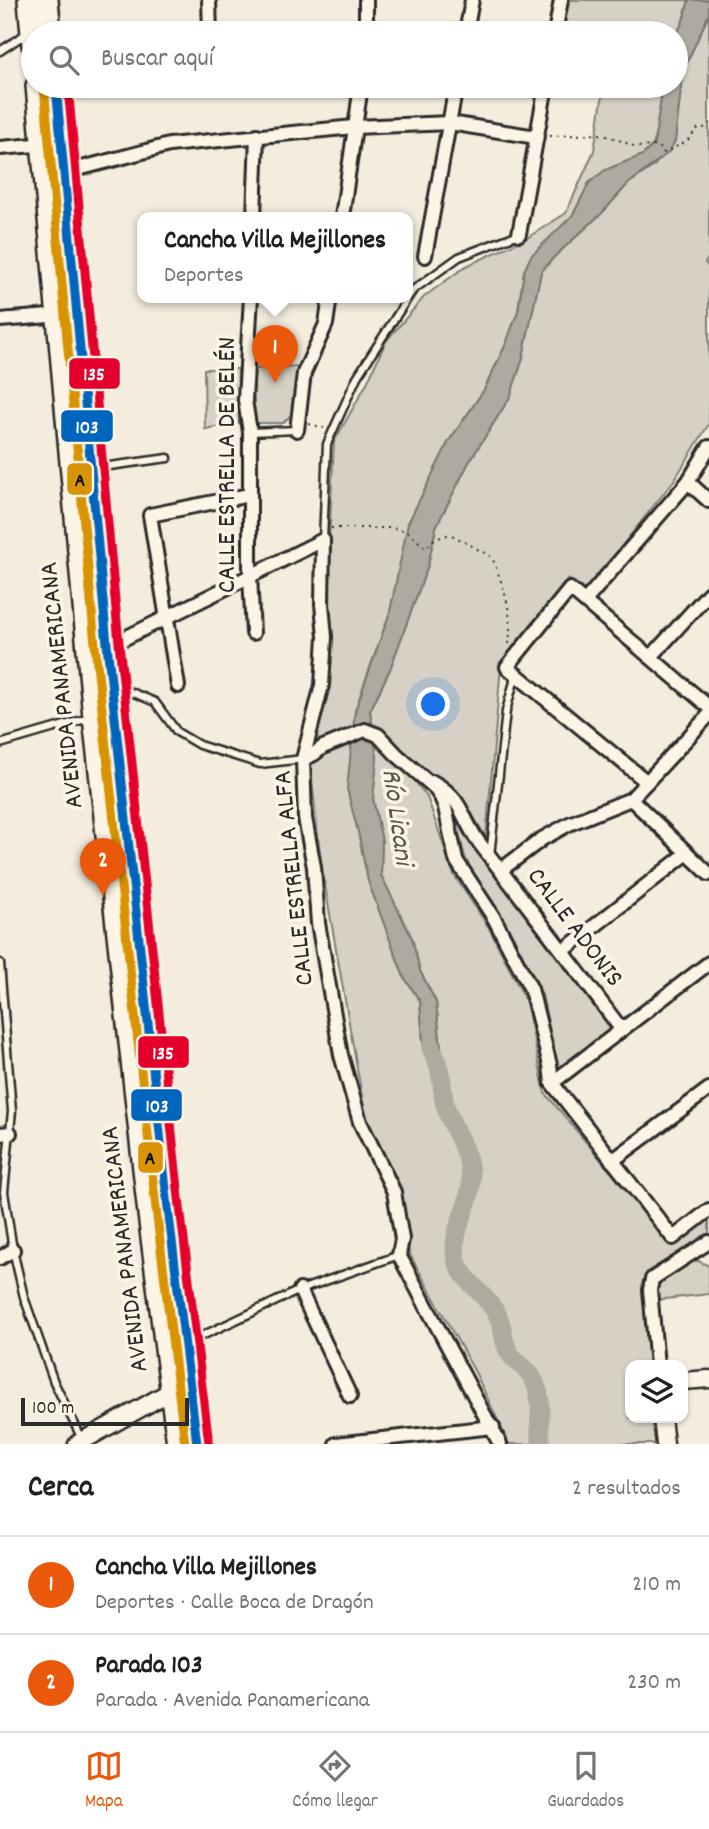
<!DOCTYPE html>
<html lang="es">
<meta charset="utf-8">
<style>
:root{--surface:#fff;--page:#f2f2f2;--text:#202124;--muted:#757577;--line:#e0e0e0;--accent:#ea580c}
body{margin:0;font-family:Dekko,sans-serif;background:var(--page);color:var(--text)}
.controls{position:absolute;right:21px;bottom:21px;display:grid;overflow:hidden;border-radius:14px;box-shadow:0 2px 5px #0004}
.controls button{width:63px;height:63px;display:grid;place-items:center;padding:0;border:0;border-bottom:2px solid var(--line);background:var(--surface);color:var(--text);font:35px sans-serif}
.scale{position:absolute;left:21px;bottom:18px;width:168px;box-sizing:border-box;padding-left:7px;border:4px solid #2b2b2b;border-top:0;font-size:19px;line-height:24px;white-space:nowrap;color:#2b2b2b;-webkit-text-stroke:5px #fcf5e5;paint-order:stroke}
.you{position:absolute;left:434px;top:705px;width:24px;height:24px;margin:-18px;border:5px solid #fff;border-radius:50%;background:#1a73e8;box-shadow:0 0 0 10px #1a73e833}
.badge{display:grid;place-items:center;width:46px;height:46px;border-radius:50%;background:var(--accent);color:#fff;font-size:23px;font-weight:700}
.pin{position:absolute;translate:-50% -58px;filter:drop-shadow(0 2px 4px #0008)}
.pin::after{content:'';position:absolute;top:37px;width:24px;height:21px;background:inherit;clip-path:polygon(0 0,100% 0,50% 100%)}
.popup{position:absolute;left:137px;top:212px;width:276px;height:91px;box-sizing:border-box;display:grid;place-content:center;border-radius:14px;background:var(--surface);filter:drop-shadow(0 2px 5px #0005);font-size:23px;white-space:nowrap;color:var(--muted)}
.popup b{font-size:26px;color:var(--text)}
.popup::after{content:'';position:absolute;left:50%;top:100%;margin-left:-14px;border:14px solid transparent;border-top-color:var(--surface)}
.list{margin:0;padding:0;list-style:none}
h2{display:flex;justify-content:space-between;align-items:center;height:91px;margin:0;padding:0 28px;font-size:30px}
h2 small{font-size:23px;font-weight:400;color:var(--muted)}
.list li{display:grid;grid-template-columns:46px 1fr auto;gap:21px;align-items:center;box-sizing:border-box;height:98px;padding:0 28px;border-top:2px solid var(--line)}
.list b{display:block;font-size:26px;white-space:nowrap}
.list p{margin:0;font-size:23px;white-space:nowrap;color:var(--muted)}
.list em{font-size:23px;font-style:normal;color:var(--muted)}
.icon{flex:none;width:38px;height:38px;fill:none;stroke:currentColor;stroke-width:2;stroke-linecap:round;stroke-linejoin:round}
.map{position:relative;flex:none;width:709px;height:1444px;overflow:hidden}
.search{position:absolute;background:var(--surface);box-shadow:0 2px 5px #0004;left:21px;right:21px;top:21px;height:77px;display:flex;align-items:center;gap:18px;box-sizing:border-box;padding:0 24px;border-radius:38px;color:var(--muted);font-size:26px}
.sheet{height:287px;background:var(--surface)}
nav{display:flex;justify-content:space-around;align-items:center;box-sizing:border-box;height:98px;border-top:2px solid var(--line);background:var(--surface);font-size:19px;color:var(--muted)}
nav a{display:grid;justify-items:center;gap:4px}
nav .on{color:var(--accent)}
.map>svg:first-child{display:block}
</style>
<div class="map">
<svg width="709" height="1444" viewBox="0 0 709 1444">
<rect width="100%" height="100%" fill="#f4edde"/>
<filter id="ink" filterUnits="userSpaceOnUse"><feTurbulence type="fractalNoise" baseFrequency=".0143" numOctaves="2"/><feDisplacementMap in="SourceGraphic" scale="14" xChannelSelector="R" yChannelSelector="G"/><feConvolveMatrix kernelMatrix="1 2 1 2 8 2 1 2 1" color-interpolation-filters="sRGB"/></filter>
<g filter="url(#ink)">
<g fill="#d6d1c4" stroke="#807e78" stroke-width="2">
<polygon points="569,0 689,0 682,24 676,34 563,33"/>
<polygon points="709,14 709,257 705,263 709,267 709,424 675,479 586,591 568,579 501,666 486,837 458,792 416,763 409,773 427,797 454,875 489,928 526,1001 545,1093 671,1244 709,1216 709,1235 648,1271 642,1283 649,1365 630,1365 630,1418 655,1418 657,1444 509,1444 476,1374 409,1253 399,1188 365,1114 321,863 310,762 323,753 353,741 352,756 359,836 368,881 404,977 420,1001 423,1041 436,1075 443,1066 436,1002 420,971 412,938 381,875 382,841 373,799 377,758 370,711 390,669 428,565 436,527 468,464 510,397 522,361 541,272 554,257 603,212 628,184 654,166 675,141 683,71"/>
<polygon points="604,86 663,86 654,144 643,155 610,168 589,183 573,215 531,256 524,271 518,311 506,344 484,390 449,441 409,523 390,612 362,690 355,711 354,727 312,743 330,679 328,562 334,442 367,383 386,341 425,296 466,266 527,238 566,213 594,151"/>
<polygon points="298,366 295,411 283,423 254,423 253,369"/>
<polygon points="204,369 238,369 239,423 205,429"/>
<polygon points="451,804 462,830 612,1029 558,1070 542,995 510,930 469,872"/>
<path d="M692,1258l17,8v28l-54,6c2,-26 17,-29 37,-42z"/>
</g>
<polygon fill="#afaaa0" stroke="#7a7771" stroke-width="2" points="689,0 709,0 709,14 683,71 675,141 669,152 628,184 603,212 554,257 541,272 522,361 510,397 468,464 436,527 428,565 390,669 370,711 377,758 373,799 382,841 381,875 412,938 420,971 436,1002 443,1067 436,1076 423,1041 420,1001 404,977 368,881 359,836 347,789 355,711 390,612 408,523 449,441 484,390 506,344 518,311 524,271 531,256 573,215 589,183 605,170 643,155 654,144 663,86 676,86 676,34 682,24"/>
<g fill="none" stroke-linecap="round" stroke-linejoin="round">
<path stroke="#afaaa0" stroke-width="19" d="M431,1048c3,6 6,13 8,20 4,12 3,25 6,37 8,28 31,54 25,86 -4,23 -19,42 -14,67 5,22 31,37 41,56 7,12 5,28 13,40 6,9 17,14 22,23 15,26 3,43 10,67"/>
<g stroke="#2b2b2b" stroke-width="11">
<g id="service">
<polyline points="0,51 27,33"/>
<polyline points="250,432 297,430"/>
<polyline points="95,468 168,458"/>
<polyline points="323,540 327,444 357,377 413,290 459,257 519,234"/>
<polyline points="117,686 155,702 177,732 199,745 260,764 303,759"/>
<polyline points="0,744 89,718"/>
<polyline points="490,856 506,711 516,674"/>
<polyline points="0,963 12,1111 4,1192 13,1250 24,1297 54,1382 82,1439"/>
<polyline points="191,1341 300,1290 399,1255"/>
</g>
</g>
<g stroke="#2b2b2b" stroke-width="18">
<g id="minor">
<polyline points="209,0 210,33"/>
<polyline points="366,0 366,33"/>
<polyline points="466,33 472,0"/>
<polyline points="555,33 561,0"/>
<polyline points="0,148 47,144"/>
<polyline points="59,174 169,145 354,127 450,123 536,137"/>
<polyline points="254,217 257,135"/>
<polyline points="342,217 361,86"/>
<polyline points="519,234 546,86"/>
<polyline points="425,256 456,86"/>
<polyline points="251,297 245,400 250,432 250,576 253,633"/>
<polyline points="0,320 62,315"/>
<polyline points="297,430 304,373 326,324 330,297"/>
<polyline points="688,482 709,501"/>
<polyline points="585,601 688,482 709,447"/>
<polyline points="104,645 117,642 323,540 322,604 325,637 322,685 303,759 305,818 314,867 318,923 341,1055 360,1122 394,1192 402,1239 399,1255 500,1444"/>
<polyline points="651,657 709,593"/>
<polyline points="178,686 150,515 249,495"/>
<polyline points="303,759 314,754 323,747 365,730 378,735 397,755 434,787 441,797 445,807 456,860 494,918 531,989 550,1065 552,1083 673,1238 709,1210"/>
<path d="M433,782c32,18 28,38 48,63 47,61 94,122 140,184"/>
<polyline points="647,782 507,667 570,589 709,707"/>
<polyline points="631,799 709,874"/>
<polyline points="501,870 542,839 569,824 631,799 709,715"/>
<polyline points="563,951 686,854"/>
<polyline points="552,1083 709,963"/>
<polyline points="0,1134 10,1133"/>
<polyline points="612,1161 709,1089"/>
<polyline points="0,1258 13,1250"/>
<polyline points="300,1290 350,1396"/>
<polyline points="657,1365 650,1290 652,1279 709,1242"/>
<polyline points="336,1444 493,1427"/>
</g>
</g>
<g stroke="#2b2b2b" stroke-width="21">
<g id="tertiary">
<polyline points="683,1381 709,1379"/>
<polyline points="662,1418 665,1444"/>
<polyline points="77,1444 171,1391 179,1390"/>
</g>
</g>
<g stroke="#2b2b2b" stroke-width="26">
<g id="primary">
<polyline points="29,0 33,45"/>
<polyline points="47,0 50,33"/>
<polyline points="37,86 94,717 149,1214 178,1444"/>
<polyline points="56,86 107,644 168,1208 186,1343 197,1444"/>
</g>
</g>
<g stroke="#2b2b2b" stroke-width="2" stroke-dasharray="2 5" stroke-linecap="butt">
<polyline points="550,136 599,134 614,138 636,147 658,146 663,153 686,142 697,129 703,129 709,123"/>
<polyline points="309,424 324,428"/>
<path d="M331,528h61l15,3 19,17 7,-8 17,-6 42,23c12,32 21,53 17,87"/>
</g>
<use href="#service" stroke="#fcf5e5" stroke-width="6"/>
<use href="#minor" stroke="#fcf5e5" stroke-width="12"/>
<use href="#tertiary" stroke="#fcf5e5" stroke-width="16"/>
<use href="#primary" stroke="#fcf5e5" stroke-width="21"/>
<g stroke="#fcf5e5" stroke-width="14">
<polyline id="bus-1" points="56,86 107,644 168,1208 197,1444"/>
</g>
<g stroke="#fcf5e5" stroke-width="14">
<polyline id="bus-2" points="44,87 95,645 156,1209 185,1444"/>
</g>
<g stroke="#fcf5e5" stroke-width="14">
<polyline id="bus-3" points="68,86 119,643 180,1207 209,1443"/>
</g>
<use href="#bus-1" stroke="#0065bd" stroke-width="9"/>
<use href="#bus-2" stroke="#d89406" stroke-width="9"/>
<use href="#bus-3" stroke="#e4002b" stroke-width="9"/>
</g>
</g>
<g text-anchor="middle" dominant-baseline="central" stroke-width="7" stroke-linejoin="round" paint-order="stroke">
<g font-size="26" fill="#2b2b2b" stroke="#fcf5e5">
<text transform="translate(228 465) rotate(-90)">CALLE ESTRELLA DE BELÉN</text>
<text transform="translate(63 685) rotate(-96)">AVENIDA PANAMERICANA</text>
<text transform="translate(295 878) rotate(-96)">CALLE ESTRELLA ALFA</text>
<text transform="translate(574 928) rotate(53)">CALLE ADONIS</text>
<text transform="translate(126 1249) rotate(-97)">AVENIDA PANAMERICANA</text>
</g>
<g font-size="28" font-style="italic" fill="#595754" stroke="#fcf5e5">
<text transform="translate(395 817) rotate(82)">Río Licani</text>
</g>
</g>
<g stroke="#fcf5e5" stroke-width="2.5">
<rect x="68" y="357" width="53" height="33" rx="7" fill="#e4002b"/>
<rect x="60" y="409" width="54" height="34" rx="7" fill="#0065bd"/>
<rect x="66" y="462" width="27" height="34" rx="7" fill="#d89406"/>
<rect x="137" y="1035" width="53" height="34" rx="7" fill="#e4002b"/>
<rect x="130" y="1088" width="53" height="34" rx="7" fill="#0065bd"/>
<rect x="137" y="1141" width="27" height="33" rx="7" fill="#d89406"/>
</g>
<g font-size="19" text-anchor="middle" font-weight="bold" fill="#fff">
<text x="94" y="380">135</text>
<text x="87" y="433">103</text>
<text x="163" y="1059">135</text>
<text x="157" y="1112">103</text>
</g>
<g font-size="19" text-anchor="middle" font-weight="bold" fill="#111">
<text x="80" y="486">A</text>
<text x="150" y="1164">A</text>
</g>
</svg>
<div class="controls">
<button><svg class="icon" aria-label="layers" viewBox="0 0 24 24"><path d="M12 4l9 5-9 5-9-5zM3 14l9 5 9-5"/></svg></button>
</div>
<div class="scale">100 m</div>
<div class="you"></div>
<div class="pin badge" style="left:275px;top:383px">1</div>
<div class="popup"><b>Cancha Villa Mejillones</b>Deportes</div>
<div class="pin badge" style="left:103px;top:896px">2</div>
<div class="search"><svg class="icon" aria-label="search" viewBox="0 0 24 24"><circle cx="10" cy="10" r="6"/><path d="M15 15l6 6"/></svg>Buscar aquí</div>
</div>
<section class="sheet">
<h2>Cerca<small>2 resultados</small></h2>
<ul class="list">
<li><span class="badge">1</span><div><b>Cancha Villa Mejillones</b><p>Deportes · Calle Boca de Dragón</p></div><em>210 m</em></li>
<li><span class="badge">2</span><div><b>Parada 103</b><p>Parada · Avenida Panamericana</p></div><em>230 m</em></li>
</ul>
</section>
<nav>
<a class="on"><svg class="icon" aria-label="map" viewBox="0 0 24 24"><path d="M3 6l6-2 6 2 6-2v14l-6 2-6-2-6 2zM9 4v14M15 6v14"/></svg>Mapa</a>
<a><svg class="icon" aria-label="directions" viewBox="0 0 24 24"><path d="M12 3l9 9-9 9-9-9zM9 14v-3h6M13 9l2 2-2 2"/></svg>Cómo llegar</a>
<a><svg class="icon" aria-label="saved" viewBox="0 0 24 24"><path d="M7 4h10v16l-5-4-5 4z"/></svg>Guardados</a>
</nav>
